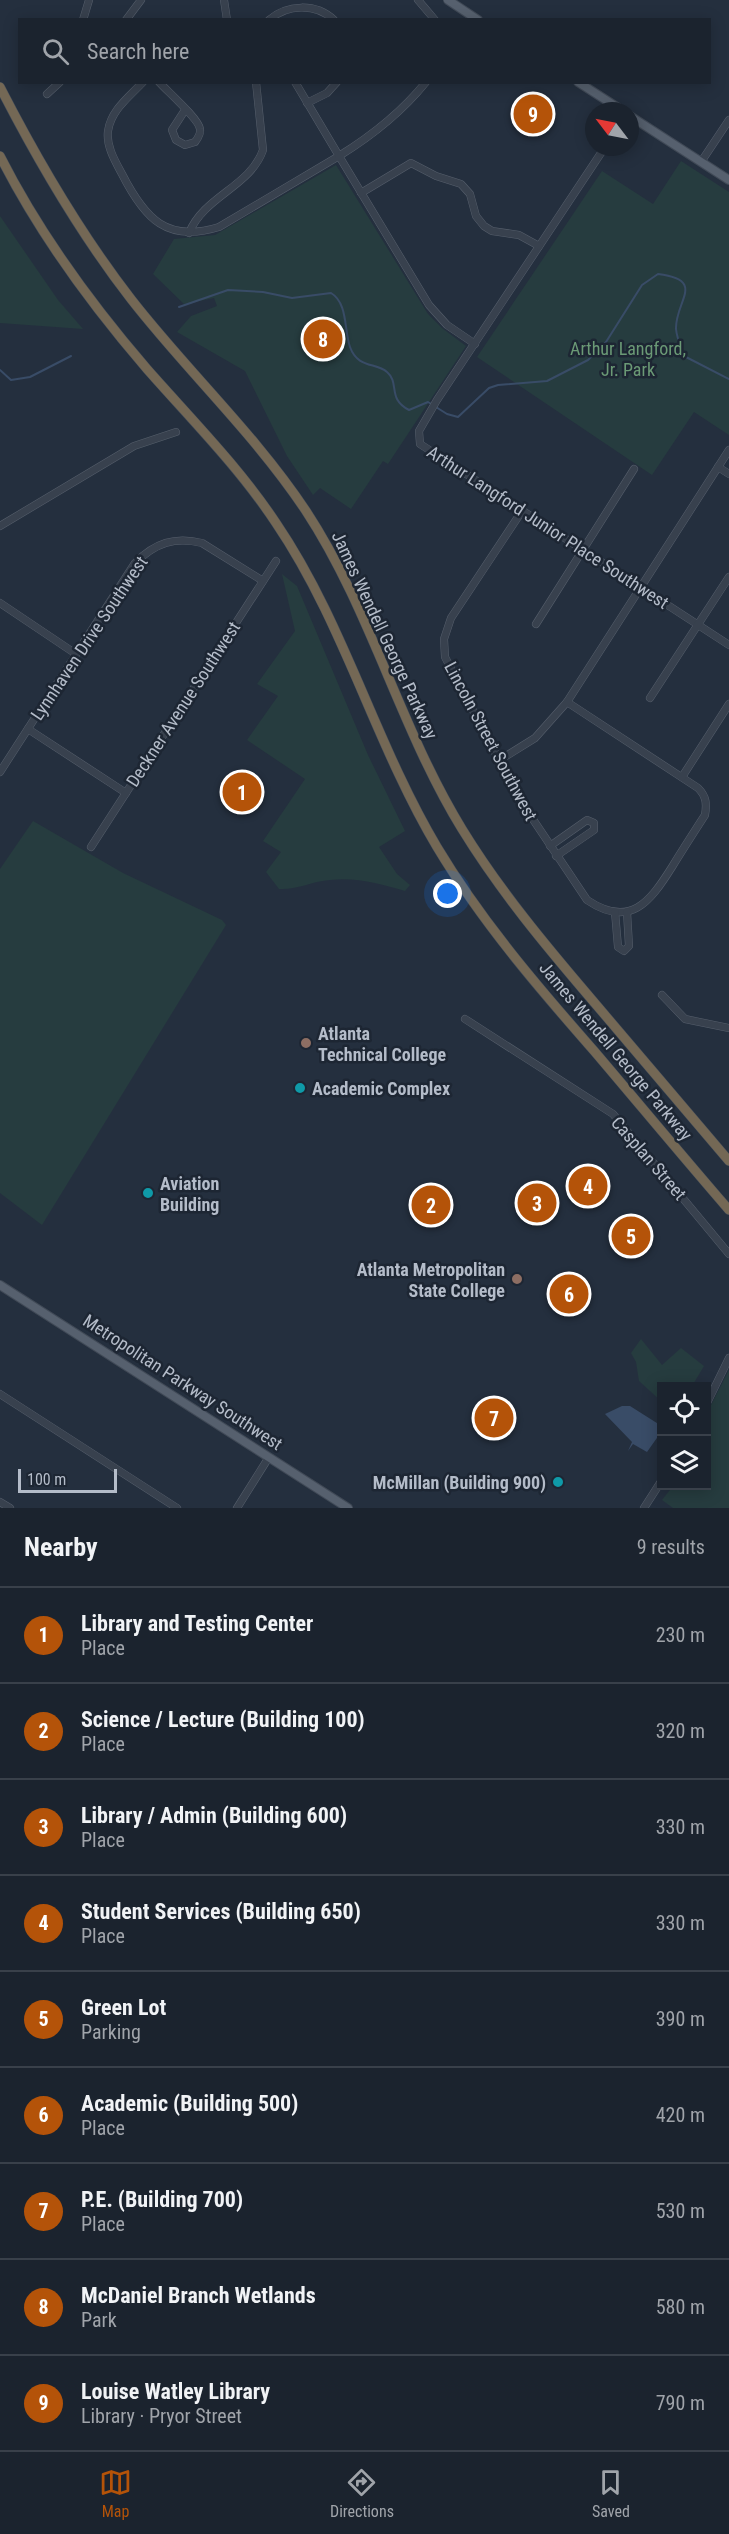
<!DOCTYPE html>
<meta charset="utf-8">
<style>
:root{--surface:#1b232e;--page:#242b36;--text:#f1f3f6;--muted:#a0a4aa;--line:#39404a;--accent:#b45309}
body{margin:0;font-family:"Roboto Condensed",sans-serif;background:var(--page);color:var(--text)}
.controls{position:absolute;right:18px;bottom:18px;display:grid;overflow:hidden;border-radius:0px;box-shadow:0 3px 15px #0003}
.controls button{width:54px;height:54px;display:grid;place-items:center;padding:0;border:0;border-bottom:2px solid var(--line);background:var(--surface);color:var(--text);font:30px sans-serif}
.compass{position:absolute;left:585px;top:102px;width:54px;height:54px;border-radius:50%;background:var(--surface);box-shadow:0 3px 15px #0003;rotate:302deg}
.scale{position:absolute;left:18px;bottom:15px;width:99px;box-sizing:border-box;padding-left:6px;border:3px solid #b4bcc9;border-top:0;font-size:16px;line-height:21px;white-space:nowrap;color:#b4bcc9;-webkit-text-stroke:4px #1d2633;paint-order:stroke}
.you{position:absolute;left:448px;top:894px;width:21px;height:21px;margin:-15px;border:4px solid #fff;border-radius:50%;background:#1a73e8;box-shadow:0 0 0 9px #1a73e833}
.badge{display:grid;place-items:center;width:39px;height:39px;border-radius:50%;background:var(--accent);color:#fff;font-size:20px;font-weight:700}
.pin{position:absolute;translate:-50% -50%;border:3px solid #fff;box-shadow:0 2px 6px #0006}
.list{margin:0;padding:0;list-style:none}
h2{display:flex;justify-content:space-between;align-items:center;height:78px;margin:0;padding:0 24px;font-size:26px}
h2 small{font-size:20px;font-weight:400;color:var(--muted)}
.list li{display:grid;grid-template-columns:39px 1fr auto;gap:18px;align-items:center;box-sizing:border-box;height:96px;padding:0 24px;border-top:2px solid var(--line)}
.list b{display:block;font-size:22px;white-space:nowrap}
.list p{margin:0;font-size:20px;white-space:nowrap;color:var(--muted)}
.list em{font-size:20px;font-style:normal;color:var(--muted)}
.icon{flex:none;width:33px;height:33px;fill:none;stroke:currentColor;stroke-width:2;stroke-linecap:round;stroke-linejoin:round}
.map{position:relative;flex:none;width:729px;height:1508px;overflow:hidden}
.search{position:absolute;background:var(--surface);box-shadow:0 3px 15px #0003;left:18px;right:18px;top:18px;height:66px;display:flex;align-items:center;gap:15px;box-sizing:border-box;padding:0 21px;border-radius:0px;color:var(--muted);font-size:22px}
.sheet{height:942px;background:var(--surface)}
nav{display:flex;justify-content:space-around;align-items:center;box-sizing:border-box;height:84px;border-top:2px solid var(--line);background:var(--surface);font-size:16px;color:var(--muted)}
nav a{display:grid;justify-items:center;gap:3px}
nav .on{color:var(--accent)}
.map>svg:first-child{display:block}
</style>
<div class="map">
<svg width="729" height="1508" viewBox="0 0 729 1508">
<rect width="100%" height="100%" fill="#242f3e"/>
<g fill="#263c3f">
<polygon points="681,161 729,192 729,435 694,412 652,475 477,357 602,171 653,204"/>
<polygon points="336,165 428,314 442,328 466,346 388,464 383,461 351,509 320,488 313,495 287,456 245,371 177,332 191,316 217,306 214,298 184,304 153,274 174,239 215,235"/>
<polygon points="0,216 58,300 83,329 0,323"/>
<path d="M282,574l15,12 71,169 37,76 -26,16 18,27 13,11 -5,6c-24,-7 -48,-14 -75,-11 -17,1 -33,10 -51,9l-13,-17 15,-20 -18,-11 42,-62 -58,-39 31,-44 -21,-12 38,-53z"/>
<polygon points="33,821 123,873 222,920 226,925 42,1225 0,1193 0,869"/>
<polygon points="641,1339 662,1365 681,1348 704,1366 692,1386 662,1386 661,1401 639,1381 636,1362 631,1353"/>
<polygon points="729,1370 729,1508 673,1508 662,1500 673,1486 706,1486 707,1413"/>
</g>
<polygon fill="#394c67" points="622,1406 630,1406 660,1425 659,1435 647,1452 633,1444 628,1451 632,1442 605,1414"/>
<g fill="none" stroke-linecap="round" stroke-linejoin="round">
<g stroke="#394c67" stroke-width="2">
<path d="M179,307l49,-17 35,2 29,6 39,-5c17,10 13,37 19,54 8,22 26,15 37,25 13,11 0,27 22,38l19,-8 19,12 11,3 31,-29 9,-3 49,-4 41,-21 18,-18 36,-57 16,-11c49,6 17,27 18,55 1,10 5,18 8,27l45,23"/>
<polyline points="0,370 11,380 30,377 71,356"/>
</g>
<g stroke="#565f6c" stroke-width="8">
<g id="minor">
<polyline points="224,0 227,20"/>
<polyline points="418,0 435,20"/>
<polyline points="83,20 89,0"/>
<polyline points="126,20 141,0"/>
<path d="M269,20c18,-16 47,-17 65,0"/>
<path d="M143,82c-14,15 -32,28 -35,49 -2,15 7,30 14,43 23,45 45,69 97,53l120,-71 -44,-74"/>
<path d="M159,82c8,9 40,37 41,47 1,4 -2,9 -5,13l-10,3 -9,-5 -4,-10 13,-20"/>
<path d="M426,82c-25,31 -53,53 -87,74l90,149 18,20 28,19"/>
<polyline points="47,94 60,82"/>
<polyline points="307,103 327,93 337,82"/>
<polyline points="605,147 437,400 419,431 420,444 729,645"/>
<polyline points="701,162 729,120"/>
<polyline points="361,193 411,163 436,176 461,184 470,194 476,216 484,226 492,231 519,235 539,246"/>
<path d="M189,233c15,-37 61,-46 74,-83l-7,-68"/>
<polyline points="718,467 729,474"/>
<path d="M522,511l-71,107 -7,21 1,18 75,143 67,100c43,29 63,2 85,-33 11,-18 22,-35 33,-52 2,-12 1,-19 -7,-27l-131,-86"/>
<polyline points="0,526 134,446 176,432"/>
<polyline points="0,603 76,654"/>
<polyline points="536,624 634,469"/>
<polyline points="650,698 729,577"/>
<polyline points="28,729 126,793"/>
<polyline points="498,761 535,738 567,702 729,450"/>
<path d="M0,772l135,-209c20,-20 40,-27 67,-20l61,38"/>
<polyline points="682,777 729,704"/>
<polyline points="550,846 587,820 594,823 594,830 556,856"/>
<polyline points="91,847 276,561"/>
<polyline points="615,912 618,947 624,951 629,946 627,912"/>
<polyline points="662,995 685,1019 729,1028"/>
<polyline points="465,1019 613,1114 729,1254"/>
<polyline points="0,1394 177,1508"/>
<polyline points="706,1405 729,1358"/>
<polyline points="0,1502 10,1508"/>
<polyline points="237,1508 269,1457"/>
<polyline points="644,1508 662,1480"/>
</g>
</g>
<g stroke="#414a57" stroke-width="10">
<g id="major">
<polyline points="448,0 478,20"/>
<polyline points="578,82 623,111"/>
<polyline points="630,116 729,180"/>
<polyline points="0,1285 348,1508"/>
</g>
</g>
<g stroke="#434c59" stroke-width="10">
<g id="highway">
<path d="M0,87c38,74 79,145 131,212 56,72 124,135 175,212 65,99 94,217 156,318 38,62 84,117 131,172 45,53 91,107 136,160"/>
<path d="M0,156c39,77 91,148 147,213 44,50 92,98 129,154 68,100 99,220 161,324 45,75 101,140 158,205 45,53 89,106 134,158"/>
</g>
</g>
<use href="#minor" stroke="#38414e" stroke-width="7"/>
<use href="#major" stroke="#56606e" stroke-width="8"/>
<use href="#highway" stroke="#746855" stroke-width="9"/>
</g>
<g fill="#8d6e63" stroke="#1d2633" stroke-width="2">
<circle cx="306" cy="1043" r="6"/>
<circle cx="517" cy="1279" r="6"/>
</g>
<g fill="#0f9aa8" stroke="#1d2633" stroke-width="2">
<circle cx="300" cy="1088" r="6"/>
<circle cx="148" cy="1193" r="6"/>
<circle cx="558" cy="1482" r="6"/>
</g>
<g text-anchor="middle" dominant-baseline="central" stroke-width="5" stroke-linejoin="round" paint-order="stroke">
<g font-size="18" fill="#6b9a76" stroke="#1d2633">
<text x="628" y="348">Arthur Langford,<tspan x="628" dy="21">Jr. Park</tspan></text>
</g>
<g font-size="18" fill="#b4bcc9" stroke="#1d2633">
<text transform="translate(548 527) rotate(33)">Arthur Langford Junior Place Southwest</text>
<text transform="translate(385 635) rotate(65)">James Wendell George Parkway</text>
<text transform="translate(89 638) rotate(-56)">Lynnhaven Drive Southwest</text>
<text transform="translate(183 704) rotate(-57)">Deckner Avenue Southwest</text>
<text transform="translate(491 741) rotate(62)">Lincoln Street Southwest</text>
<text transform="translate(616 1051) rotate(50)">James Wendell George Parkway</text>
<text transform="translate(649 1158) rotate(49)">Casplan Street</text>
<text transform="translate(183 1382) rotate(33)">Metropolitan Parkway Southwest</text>
</g>
<g font-size="18" font-weight="bold" fill="#b4bcc9" stroke="#1d2633" text-anchor="start">
<text x="318" y="1033">Atlanta<tspan x="318" dy="21">Technical College</tspan></text>
<text x="312" y="1088">Academic Complex</text>
<text x="160" y="1183">Aviation<tspan x="160" dy="21">Building</tspan></text>
<text x="505" y="1269" text-anchor="end">Atlanta Metropolitan<tspan x="505" dy="21">State College</tspan></text>
<text x="546" y="1482" text-anchor="end">McMillan (Building 900)</text>
</g>
</g>
</svg>
<div class="controls">
<button><svg class="icon" aria-label="locate" viewBox="0 0 24 24"><circle cx="12" cy="12" r="6"/><path d="M12 2v4M12 18v4M2 12h4M18 12h4"/></svg></button>
<button><svg class="icon" aria-label="layers" viewBox="0 0 24 24"><path d="M12 4l9 5-9 5-9-5zM3 14l9 5 9-5"/></svg></button>
</div>
<svg class="compass" viewBox="-18 -18 36 36"><path d="M0-13l5 13h-10z" fill="#e53935"/><path d="M0 13l5-13h-10z" fill="#a0a4aa"/></svg>
<div class="scale">100 m</div>
<div class="you"></div>
<div class="pin badge" style="left:242px;top:792px">1</div>
<div class="pin badge" style="left:431px;top:1205px">2</div>
<div class="pin badge" style="left:537px;top:1203px">3</div>
<div class="pin badge" style="left:588px;top:1186px">4</div>
<div class="pin badge" style="left:631px;top:1236px">5</div>
<div class="pin badge" style="left:569px;top:1294px">6</div>
<div class="pin badge" style="left:494px;top:1418px">7</div>
<div class="pin badge" style="left:323px;top:339px">8</div>
<div class="pin badge" style="left:533px;top:114px">9</div>
<div class="search"><svg class="icon" aria-label="search" viewBox="0 0 24 24"><circle cx="10" cy="10" r="6"/><path d="M15 15l6 6"/></svg>Search here</div>
</div>
<section class="sheet">
<h2>Nearby<small>9 results</small></h2>
<ul class="list">
<li><span class="badge">1</span><div><b>Library and Testing Center</b><p>Place</p></div><em>230 m</em></li>
<li><span class="badge">2</span><div><b>Science / Lecture (Building 100)</b><p>Place</p></div><em>320 m</em></li>
<li><span class="badge">3</span><div><b>Library / Admin (Building 600)</b><p>Place</p></div><em>330 m</em></li>
<li><span class="badge">4</span><div><b>Student Services (Building 650)</b><p>Place</p></div><em>330 m</em></li>
<li><span class="badge">5</span><div><b>Green Lot</b><p>Parking</p></div><em>390 m</em></li>
<li><span class="badge">6</span><div><b>Academic (Building 500)</b><p>Place</p></div><em>420 m</em></li>
<li><span class="badge">7</span><div><b>P.E. (Building 700)</b><p>Place</p></div><em>530 m</em></li>
<li><span class="badge">8</span><div><b>McDaniel Branch Wetlands</b><p>Park</p></div><em>580 m</em></li>
<li><span class="badge">9</span><div><b>Louise Watley Library</b><p>Library · Pryor Street</p></div><em>790 m</em></li>
</ul>
</section>
<nav>
<a class="on"><svg class="icon" aria-label="map" viewBox="0 0 24 24"><path d="M3 6l6-2 6 2 6-2v14l-6 2-6-2-6 2zM9 4v14M15 6v14"/></svg>Map</a>
<a><svg class="icon" aria-label="directions" viewBox="0 0 24 24"><path d="M12 3l9 9-9 9-9-9zM9 14v-3h6M13 9l2 2-2 2"/></svg>Directions</a>
<a><svg class="icon" aria-label="saved" viewBox="0 0 24 24"><path d="M7 4h10v16l-5-4-5 4z"/></svg>Saved</a>
</nav>
